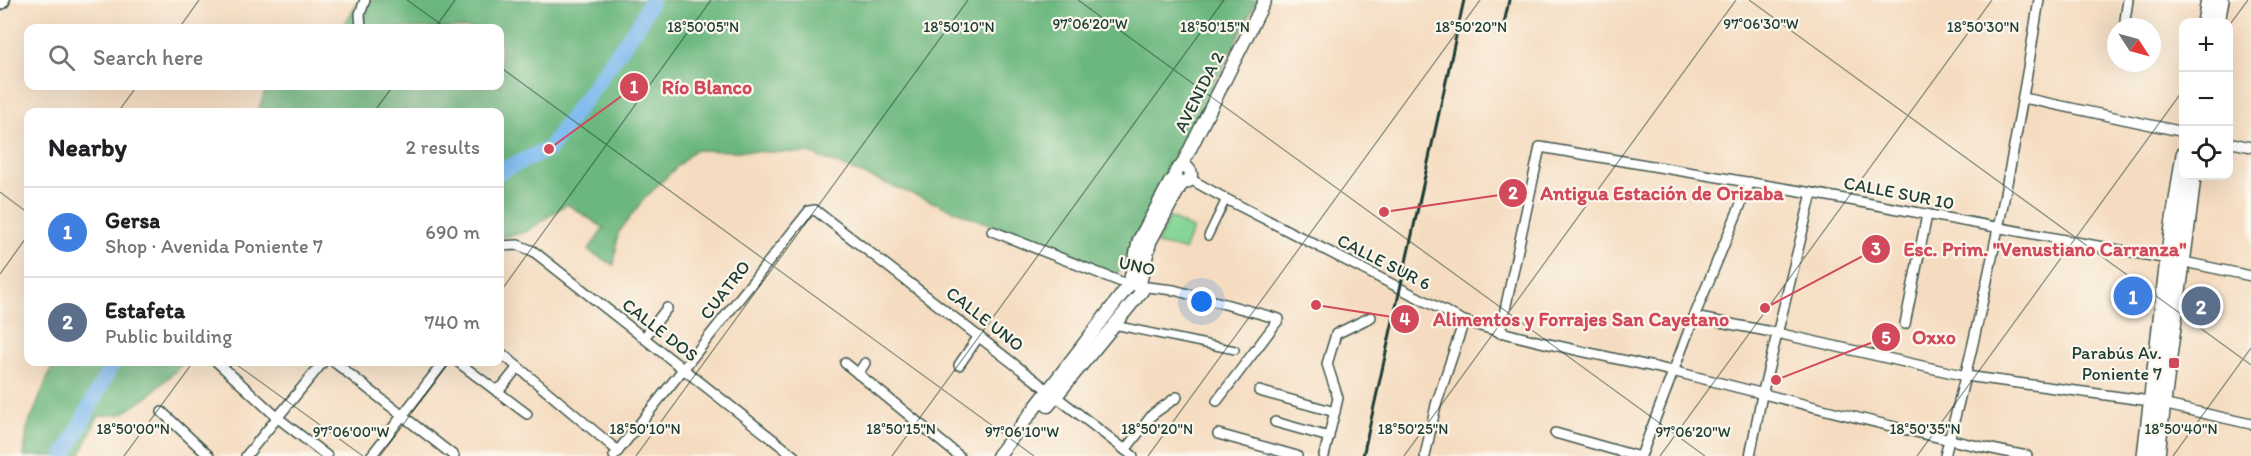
<!DOCTYPE html>
<meta charset="utf-8">
<style>
:root{--surface:#fff;--page:#f2f2f2;--text:#202124;--muted:#757577;--line:#e0e0e0;--accent:#d1495b}
body{margin:0;font-family:Itim,sans-serif;background:var(--page);color:var(--text)}
.controls{position:absolute;right:18px;top:18px;display:grid;overflow:hidden;border-radius:12px;box-shadow:0 6px 24px #0002}
.controls button{width:54px;height:54px;display:grid;place-items:center;padding:0;border:0;border-bottom:2px solid var(--line);background:var(--surface);color:var(--text);font:30px sans-serif}
.compass{position:absolute;left:2107px;top:18px;width:54px;height:54px;border-radius:50%;background:var(--surface);box-shadow:0 6px 24px #0002;rotate:126deg}
.you{position:absolute;left:1202px;top:302px;width:21px;height:21px;margin:-15px;border:4px solid #fff;border-radius:50%;background:#1a73e8;box-shadow:0 0 0 9px #1a73e833}
.badge{display:grid;place-items:center;width:39px;height:39px;border-radius:50%;background:var(--accent);color:#fff;font-size:20px;font-weight:700}
.pin{position:absolute;translate:-50% -50%;border:3px solid #fff;box-shadow:0 2px 6px #0006}
.list{margin:0;padding:0;list-style:none}
h2{display:flex;justify-content:space-between;align-items:center;height:78px;margin:0;padding:0 24px;font-size:26px}
h2 small{font-size:20px;font-weight:400;color:var(--muted)}
.list li{display:grid;grid-template-columns:39px 1fr auto;gap:18px;align-items:center;box-sizing:border-box;height:90px;padding:0 24px;border-top:2px solid var(--line)}
.list b{display:block;font-size:22px;white-space:nowrap}
.list p{margin:0;font-size:20px;white-space:nowrap;color:var(--muted)}
.list em{font-size:20px;font-style:normal;color:var(--muted)}
.icon{flex:none;width:33px;height:33px;fill:none;stroke:currentColor;stroke-width:2;stroke-linecap:round;stroke-linejoin:round}
.map{position:relative;flex:none;width:2251px;height:456px;overflow:hidden}
.search{position:absolute;background:var(--surface);box-shadow:0 6px 24px #0002;left:24px;top:24px;width:480px;height:66px;display:flex;align-items:center;gap:15px;box-sizing:border-box;padding:0 21px;border-radius:12px;color:var(--muted);font-size:22px}
.panel{position:absolute;background:var(--surface);box-shadow:0 6px 24px #0002;left:24px;top:108px;width:480px;height:258px;border-radius:12px}
.map>svg:first-child{display:block}
</style>
<div class="map">
<svg width="2251" height="456" viewBox="0 0 2251 456">
<rect width="100%" height="100%" fill="#fbf7ec"/>
<filter id="ink" filterUnits="userSpaceOnUse"><feTurbulence type="fractalNoise" baseFrequency=".0167" numOctaves="2"/><feDisplacementMap in="SourceGraphic" scale="12" xChannelSelector="R" yChannelSelector="G"/><feConvolveMatrix kernelMatrix="1 2 1 2 8 2 1 2 1" color-interpolation-filters="sRGB"/></filter>
<filter id="wash" filterUnits="userSpaceOnUse"><feTurbulence type="fractalNoise" baseFrequency=".008" numOctaves="4" result="noise"/><feDisplacementMap in="SourceGraphic" scale="24" xChannelSelector="R" yChannelSelector="G"/><feGaussianBlur stdDeviation="1.35" result="paint"/><feColorMatrix in="noise" values="0 0 0 0 0 0 0 0 0 0 0 0 0 0 0 0 0 1.4 0 .05"/><feComposite in="paint" operator="in"/></filter>
<g filter="url(#wash)">
<rect width="100%" height="100%" fill="#f5dcc0"/>
<polygon fill="#85d696" stroke="#528a65" stroke-width="1.5" points="1169,217 1193,229 1184,250 1157,244"/>
<g fill="#6cb77f" stroke="#467a5a" stroke-width="1.5">
<polygon points="360,0 1257,0 1117,275 809,153 694,150 643,200 618,233 614,265 588,251 604,228 567,204 526,232 500,238 500,112 258,112 267,86 500,86 500,28 342,28"/>
<polygon points="54,362 185,362 146,398 122,414 98,416 80,456 24,456 27,429"/>
</g>
<g fill="none" stroke-linecap="round" stroke-linejoin="round">
<g stroke="#7db9ef" stroke-width="16">
<polyline points="500,171 549,149 640,22 651,0"/>
<polyline points="64,456 113,362"/>
</g>
</g>
</g>
<g filter="url(#ink)">
<g fill="none" stroke-linecap="round" stroke-linejoin="round">
<g stroke="#3f5549" stroke-width="10">
<g id="pedestrian">
<polyline points="1208,236 1226,199"/>
<polyline points="1114,325 1235,350"/>
</g>
</g>
<g stroke="#3f5549" stroke-width="12">
<g id="minor">
<polyline points="2125,20 2128,0"/>
<polyline points="361,28 360,14 365,0"/>
<polyline points="2024,98 2184,132"/>
<polyline points="2228,142 2251,147"/>
<path d="M1190,179l36,20 238,122c68,22 139,34 208,50 119,29 235,62 355,85"/>
<polyline points="992,231 1129,285 1174,290 1279,319 1217,401"/>
<polyline points="500,246 518,245 533,251 794,456"/>
<polyline points="1694,317 1777,333 1966,376 2150,401"/>
<polyline points="1905,324 1927,215"/>
<polyline points="1500,333 1540,147 1812,193 2184,262 2251,276"/>
<polyline points="644,338 667,308"/>
<polyline points="500,352 618,451"/>
<polyline points="217,362 278,418 327,456"/>
<polyline points="334,362 454,456"/>
<polyline points="458,362 527,414"/>
<polyline points="845,363 959,456"/>
<polyline points="959,365 979,336"/>
<polyline points="858,374 865,363"/>
<polyline points="497,389 502,387 518,367"/>
<polyline points="1259,391 1335,412"/>
<polyline points="2162,404 2251,424"/>
<polyline points="162,412 209,456"/>
<polyline points="1275,422 1329,437"/>
<polyline points="1555,433 1636,456"/>
<polyline points="1218,434 1297,456"/>
<polyline points="1125,450 1153,414 1177,397"/>
<polyline points="246,456 323,362"/>
<polyline points="371,456 444,362"/>
<polyline points="614,456 809,211 815,210 1133,456"/>
<polyline points="1324,456 1338,398 1327,364 1336,334 1371,317"/>
<polyline points="1425,456 1436,405 1464,321"/>
<polyline points="1641,456 1694,317 1750,182"/>
<polyline points="1750,456 1762,395 1812,193"/>
<path d="M1945,456c40,-151 70,-302 94,-456"/>
</g>
</g>
<g stroke="#3f5549" stroke-width="15">
<g id="tertiary">
<circle cx="1183" cy="175" r="8"/>
<polyline points="1181,167 1265,0"/>
<polyline points="1048,406 1142,291 1139,287 1150,242 1182,183"/>
<polyline points="998,456 1129,285 1139,240 1170,182 1175,178"/>
</g>
</g>
<g stroke="#3f5549" stroke-width="18">
<g id="primary">
<polyline points="2205,22 2209,0"/>
<polyline points="2217,22 2221,0"/>
<polyline points="2145,456 2168,259 2184,154"/>
<path d="M2157,456c9,-94 26,-187 36,-280"/>
</g>
</g>
<g stroke="#3f5549" stroke-width="20">
<polyline id="motorway" points="0,1 1,0"/>
</g>
<use href="#pedestrian" stroke="#fff" stroke-width="7"/>
<use href="#minor" stroke="#fff" stroke-width="9"/>
<use href="#tertiary" stroke="#fff" stroke-width="12"/>
<use href="#primary" stroke="#fff" stroke-width="15"/>
<use href="#motorway" stroke="#fff" stroke-width="16"/>
<g stroke="#1f3d34" stroke-width="3">
<polyline points="1504,24 1509,0"/>
<polyline points="1363,456 1464,0"/>
</g>
</g>
</g>
<path fill="none" stroke="#1f3d34" stroke-width="1.5" stroke-opacity="0.45" d="M407,0l39,28M1078,0l627,456M1749,0l502,365M2228,27l20,-27M179,28l20,-28M435,28l20,-28M500,67l534,389M118,112l19,-26M374,112l19,-26M0,192l28,21M0,274l28,-39M500,292l211,-292M233,362l130,94M124,456l69,-94M380,456l69,-94M636,456l332,-456M892,456l332,-456M1148,456l332,-456M1404,456l332,-456M1660,456l332,-456M1917,456l267,-367M2173,456l78,-108"/>
<rect fill="#d1495b" stroke="#fbf7ec" stroke-width="2" x="2168" y="357" width="12" height="12" rx="3"/>
<g text-anchor="middle" dominant-baseline="central" stroke-width="4.5" stroke-linejoin="round" paint-order="stroke">
<g font-size="18" fill="#1f3d34" stroke="#fbf7ec">
<text transform="translate(1199 92) rotate(-63)">AVENIDA 2</text>
<text transform="translate(1899 193) rotate(11)">CALLE SUR 10</text>
<text transform="translate(1384 262) rotate(27)">CALLE SUR 6</text>
<text transform="translate(1137 266) rotate(13)">UNO</text>
<text transform="translate(725 290) rotate(-52)">CUATRO</text>
<text transform="translate(985 319) rotate(38)">CALLE UNO</text>
<text transform="translate(660 330) rotate(38)">CALLE DOS</text>
</g>
<g font-size="18" fill="#1f3d34" stroke="#fbf7ec" text-anchor="end">
<text x="2162" y="353">Parabús Av.<tspan x="2162" dy="21">Poniente 7</tspan></text>
</g>
</g>
<g font-size="15" text-anchor="middle" fill="#1f3d34" stroke="#fbf7ec" stroke-width="4.5" stroke-linejoin="round" paint-order="stroke">
<text x="1761" y="29">97°06'30"W</text>
<text x="1090" y="29">97°06'20"W</text>
<text x="703" y="32">18°50'05"N</text>
<text x="959" y="32">18°50'10"N</text>
<text x="1215" y="32">18°50'15"N</text>
<text x="1471" y="32">18°50'20"N</text>
<text x="1983" y="32">18°50'30"N</text>
<text x="133" y="434">18°50'00"N</text>
<text x="645" y="434">18°50'10"N</text>
<text x="901" y="434">18°50'15"N</text>
<text x="1157" y="434">18°50'20"N</text>
<text x="1413" y="434">18°50'25"N</text>
<text x="1925" y="434">18°50'35"N</text>
<text x="2181" y="434">18°50'40"N</text>
<text x="351" y="437">97°06'00"W</text>
<text x="1022" y="437">97°06'10"W</text>
<text x="1693" y="437">97°06'20"W</text>
</g>
<path fill="none" stroke="#d1495b" stroke-width="2" d="M549 149L634 87M1384 212L1513 193M1765 308L1876 249M1316 305L1405 319M1776 380L1886 337"/>
<g fill="#d1495b" stroke="#fbf7ec" stroke-width="2">
<circle cx="549" cy="149" r="6"/>
<circle cx="1384" cy="212" r="6"/>
<circle cx="1765" cy="308" r="6"/>
<circle cx="1316" cy="305" r="6"/>
<circle cx="1776" cy="380" r="6"/>
<circle cx="634" cy="87" r="15"/>
<circle cx="1513" cy="193" r="15"/>
<circle cx="1876" cy="249" r="15"/>
<circle cx="1405" cy="319" r="15"/>
<circle cx="1886" cy="337" r="15"/>
</g>
<g font-size="18" text-anchor="middle" font-weight="bold" fill="#fff">
<text x="634" y="93">1</text>
<text x="1513" y="199">2</text>
<text x="1876" y="255">3</text>
<text x="1405" y="325">4</text>
<text x="1886" y="344">5</text>
</g>
<g font-size="20" text-anchor="middle" font-weight="bold" fill="#d1495b" stroke="#fbf7ec" stroke-width="4.5" stroke-linejoin="round" paint-order="stroke">
<text x="707" y="94">Río Blanco</text>
<text x="1662" y="200">Antigua Estación de Orizaba</text>
<text x="2045" y="256">Esc. Prim. "Venustiano Carranza"</text>
<text x="1581" y="326">Alimentos y Forrajes San Cayetano</text>
<text x="1934" y="344">Oxxo</text>
</g>
</svg>
<div class="controls">
<button>+</button>
<button>−</button>
<button><svg class="icon" aria-label="locate" viewBox="0 0 24 24"><circle cx="12" cy="12" r="6"/><path d="M12 2v4M12 18v4M2 12h4M18 12h4"/></svg></button>
</div>
<svg class="compass" viewBox="-18 -18 36 36"><path d="M0-13l5 13h-10z" fill="#e53935"/><path d="M0 13l5-13h-10z" fill="#757577"/></svg>
<div class="you"></div>
<div class="pin badge" style="left:2133px;top:296px;background:#3f7fe0">1</div>
<div class="pin badge" style="left:2201px;top:306px;background:#5c6f8a">2</div>
<div class="search"><svg class="icon" aria-label="search" viewBox="0 0 24 24"><circle cx="10" cy="10" r="6"/><path d="M15 15l6 6"/></svg>Search here</div>
<section class="panel">
<h2>Nearby<small>2 results</small></h2>
<ul class="list">
<li><span class="badge" style="background:#3f7fe0">1</span><div><b>Gersa</b><p>Shop · Avenida Poniente 7</p></div><em>690 m</em></li>
<li><span class="badge" style="background:#5c6f8a">2</span><div><b>Estafeta</b><p>Public building</p></div><em>740 m</em></li>
</ul>
</section>
</div>
